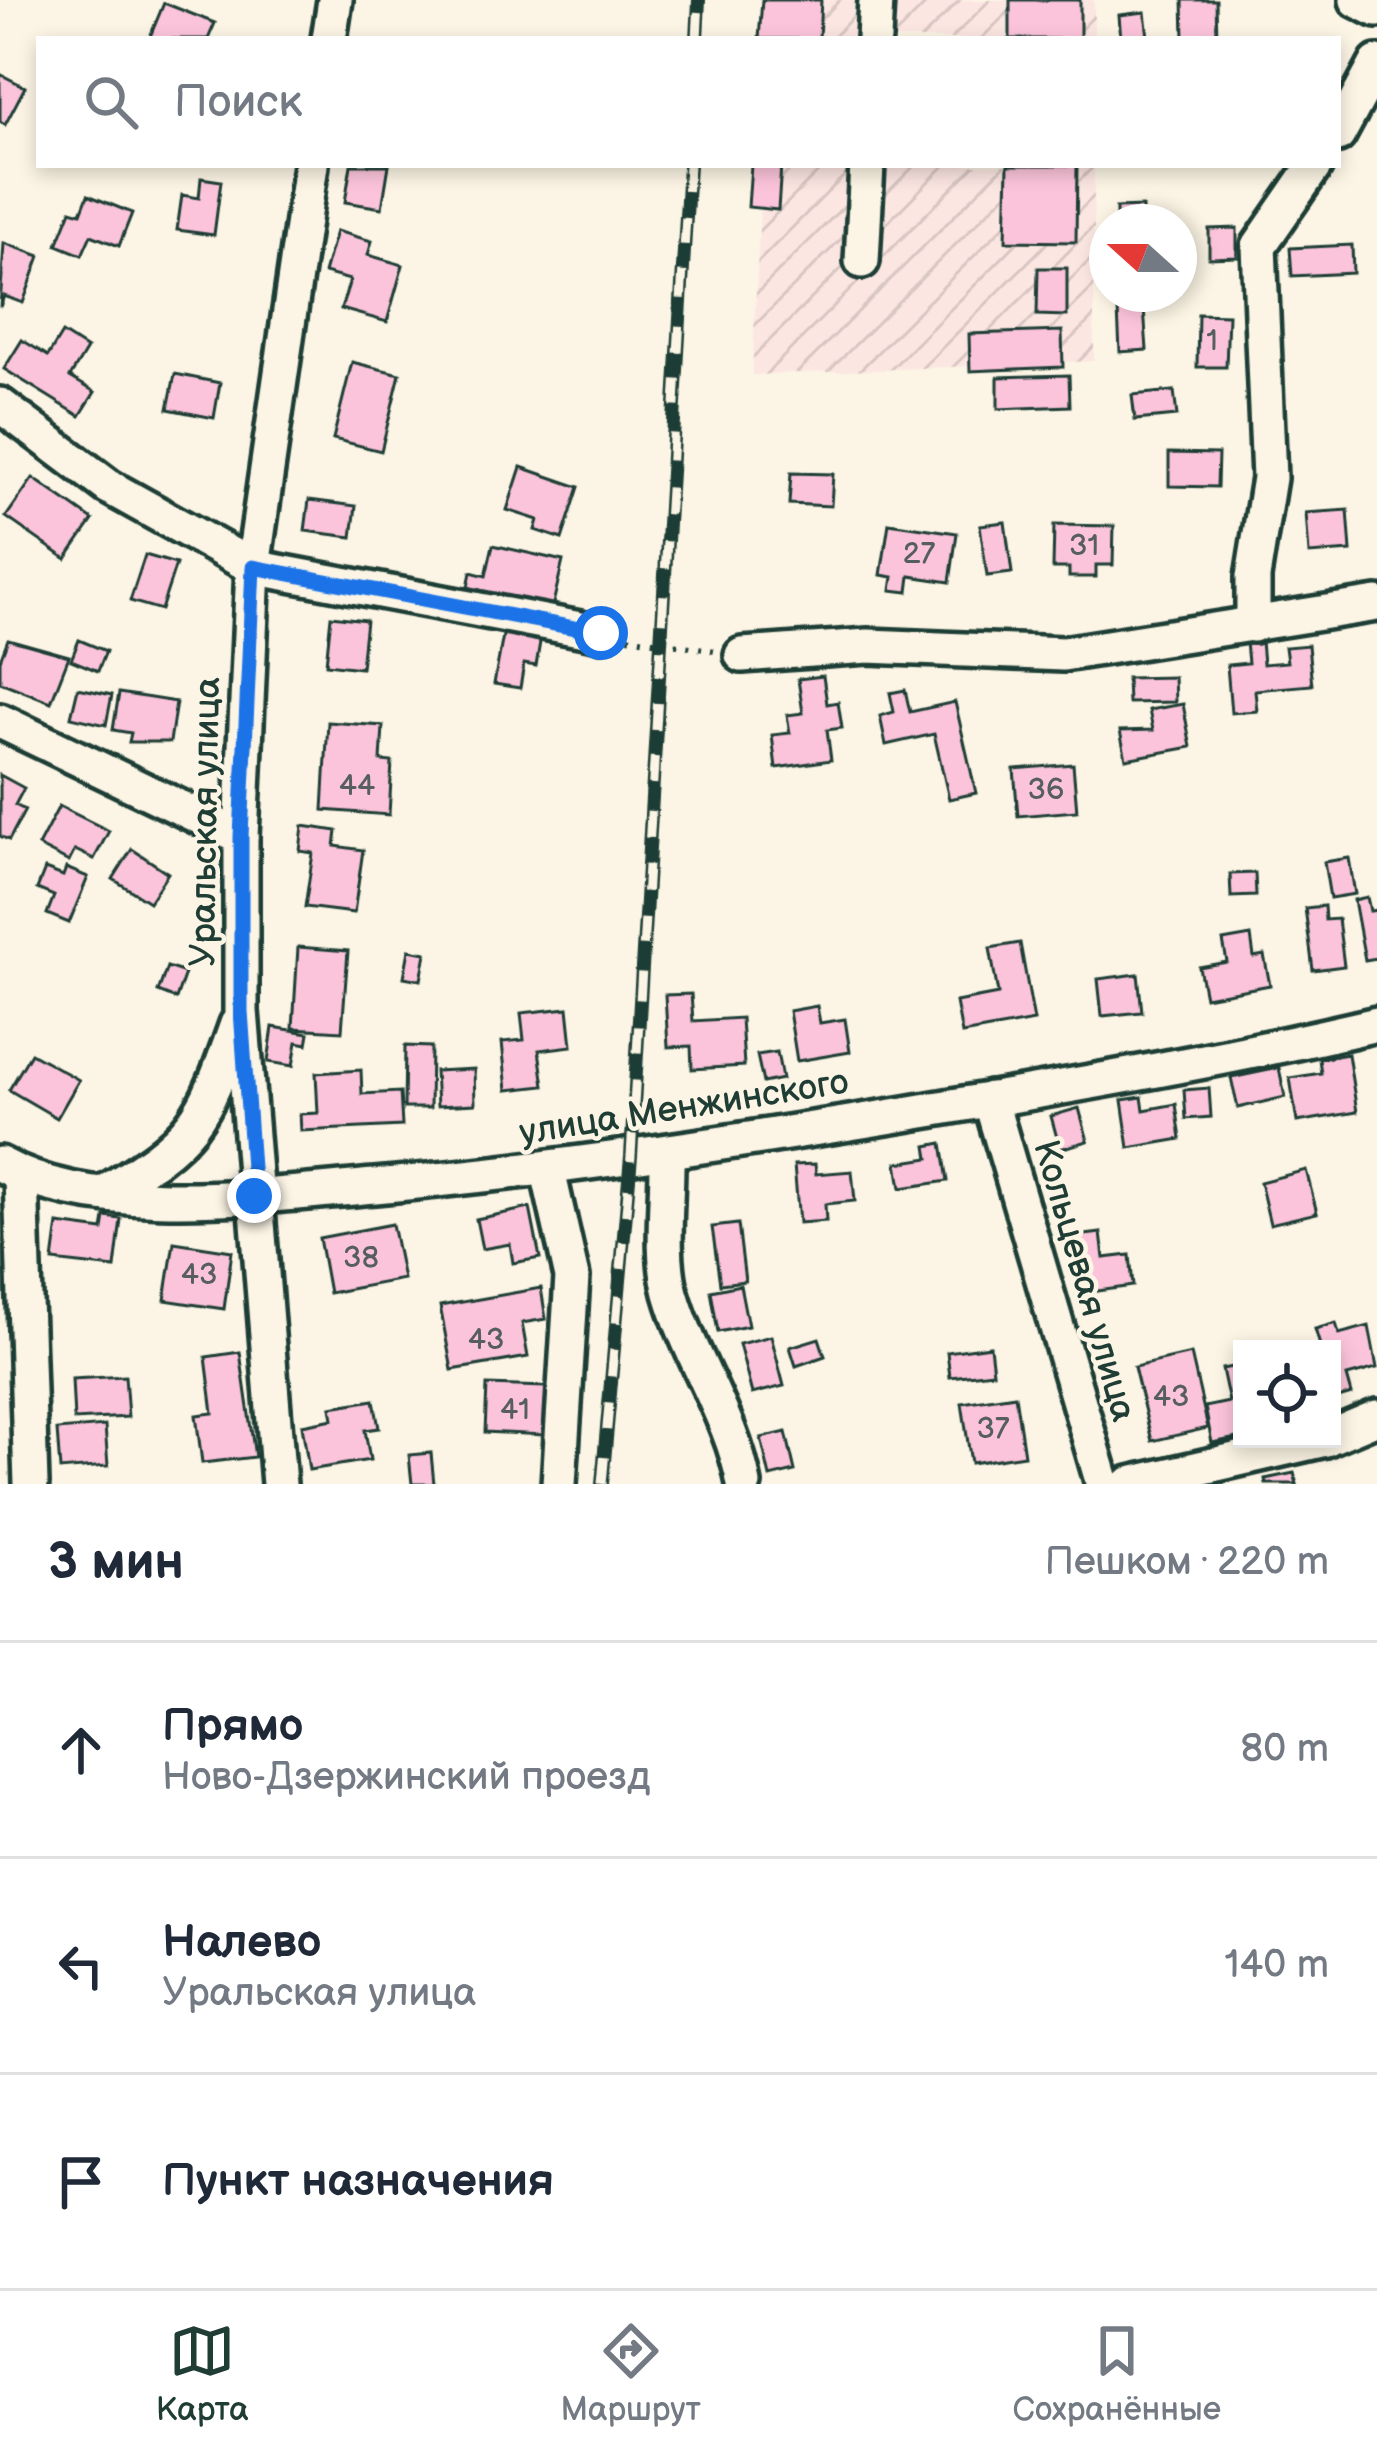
<!DOCTYPE html>
<html lang="ru">
<meta charset="utf-8">
<style>
:root{--surface:#fff;--page:#f6f6f7;--text:#1f2937;--muted:#747a83;--line:#e0e1e3;--accent:#1f3d34}
body{margin:0;font-family:"Balsamiq Sans",sans-serif;background:var(--page);color:var(--text)}
.controls{position:absolute;right:36px;bottom:36px;display:grid;overflow:hidden;border-radius:0px;box-shadow:0 6px 18px #0003}
.controls button{width:108px;height:108px;display:grid;place-items:center;padding:0;border:0;border-bottom:3px solid var(--line);background:var(--surface);color:var(--text);font:60px sans-serif}
.compass{position:absolute;left:1089px;top:204px;width:108px;height:108px;border-radius:50%;background:var(--surface);box-shadow:0 6px 18px #0003;rotate:291deg}
.stop{position:absolute;width:36px;height:36px;margin:-27px;border:9px solid #1a73e8;border-radius:50%;background:#fff}
.stop.end{background:#1a73e8;border-color:#fff;box-shadow:0 3px 12px #0008}
.list{margin:0;padding:0;list-style:none}
h2{display:flex;justify-content:space-between;align-items:center;height:156px;margin:0;padding:0 48px;font-size:51px}
h2 small{font-size:39px;font-weight:400;color:var(--muted)}
.list li{display:grid;grid-template-columns:78px 1fr auto;gap:36px;align-items:center;box-sizing:border-box;height:216px;padding:0 48px;border-top:3px solid var(--line)}
.list b{display:block;font-size:45px;white-space:nowrap}
.list p{margin:0;font-size:39px;white-space:nowrap;color:var(--muted)}
.list em{font-size:39px;font-style:normal;color:var(--muted)}
.icon{flex:none;width:66px;height:66px;fill:none;stroke:currentColor;stroke-width:2;stroke-linecap:round;stroke-linejoin:round}
.map{position:relative;flex:none;width:1377px;height:1484px;overflow:hidden}
.search{position:absolute;background:var(--surface);box-shadow:0 6px 18px #0003;left:36px;right:36px;top:36px;height:132px;display:flex;align-items:center;gap:30px;box-sizing:border-box;padding:0 42px;border-radius:0px;color:var(--muted);font-size:45px}
.sheet{height:804px;background:var(--surface)}
nav{display:flex;justify-content:space-around;align-items:center;box-sizing:border-box;height:168px;border-top:3px solid var(--line);background:var(--surface);font-size:33px;color:var(--muted)}
nav a{display:grid;justify-items:center;gap:6px}
nav .on{color:var(--accent)}
.map>svg:first-child{display:block}
</style>
<div class="map">
<svg width="1377" height="1484" viewBox="0 0 1377 1484">
<defs>
<pattern id="industrial-furrows" width="10" height="10" patternUnits="userSpaceOnUse" patternTransform="scale(3)"><rect width="10" height="10" fill="#fce6e2"/><path d="M-1 1l2-2M0 10L10 0M9 11l2-2" fill="none" stroke="#d8c6c2"/></pattern>
</defs>
<rect width="100%" height="100%" fill="#fcf5e5"/>
<filter id="ink" filterUnits="userSpaceOnUse"><feTurbulence type="fractalNoise" baseFrequency=".00833" numOctaves="2"/><feDisplacementMap in="SourceGraphic" scale="24" xChannelSelector="R" yChannelSelector="G"/><feConvolveMatrix kernelMatrix="1 2 1 2 8 2 1 2 1" color-interpolation-filters="sRGB"/></filter>
<g filter="url(#ink)">
<g fill="url(#industrial-furrows)">
<polygon points="770,0 1094,0 1094,39 768,39"/>
<polygon points="762,165 1094,165 1094,361 752,375"/>
</g>
<g fill="#fcc4da" stroke="#1f3d34" stroke-width="3">
<polygon points="762,0 821,0 819,39 759,39"/>
<rect x="1010" y="0" width="70" height="39"/>
<polygon points="1183,0 1216,0 1217,39 1184,39"/>
<polygon points="164,3 215,23 208,39 149,39"/>
<polygon points="1145,12 1148,37 1121,39 1119,15"/>
<polygon points="0,74 25,87 5,125 0,122"/>
<polygon points="351,165 389,165 382,208 345,202"/>
<polygon points="751,165 781,165 778,210 748,207"/>
<polygon points="1008,165 1077,165 1076,242 1006,241"/>
<polygon points="201,178 221,181 214,235 177,230 182,195 199,198"/>
<polygon points="88,195 132,213 119,246 91,235 82,255 57,245 71,210 81,213"/>
<polygon points="1142,207 1142,222 1116,222 1116,208"/>
<polygon points="1237,228 1237,257 1209,258 1209,229"/>
<polygon points="336,231 372,241 368,255 403,265 387,322 341,309 350,280 324,273"/>
<polygon points="4,243 40,256 23,303 4,296 0,307"/>
<polygon points="1352,245 1353,273 1292,276 1290,248"/>
<polygon points="1038,268 1067,268 1067,316 1037,315"/>
<polygon points="1144,308 1147,350 1120,352 1118,310"/>
<polygon points="1198,314 1228,315 1226,367 1197,367"/>
<polygon points="1062,331 1063,367 970,371 969,334"/>
<polygon points="62,333 87,349 70,377 95,392 80,416 4,369 22,340 48,356"/>
<polygon points="352,362 400,374 381,451 333,439"/>
<polygon points="175,374 220,383 214,418 168,409"/>
<polygon points="1069,375 1070,406 998,409 998,377"/>
<polygon points="1174,391 1177,416 1135,420 1132,395"/>
<polygon points="1169,453 1218,454 1217,487 1169,486"/>
<polygon points="521,467 579,487 562,539 535,530 538,520 507,510"/>
<polygon points="791,473 833,474 831,506 789,504"/>
<polygon points="33,478 93,520 66,559 6,517"/>
<polygon points="309,500 356,506 352,537 305,531"/>
<polygon points="1348,510 1351,551 1309,554 1306,513"/>
<polygon points="1005,522 1012,573 987,576 980,525"/>
<polygon points="889,523 957,533 950,582 910,576 908,592 891,590 893,577 881,575"/>
<polygon points="1054,525 1114,526 1113,565 1096,565 1096,577 1069,577 1069,568 1053,568"/>
<polygon points="493,545 563,561 552,608 468,587 471,572 486,576"/>
<polygon points="145,555 176,564 161,610 130,601"/>
<polygon points="331,616 366,620 361,668 326,664"/>
<polygon points="504,630 541,636 536,666 524,664 520,688 494,684"/>
<polygon points="8,639 69,656 51,702 0,682 0,660"/>
<polygon points="79,640 106,651 98,671 71,660"/>
<polygon points="1261,641 1263,664 1287,662 1285,647 1308,645 1312,685 1255,690 1257,711 1231,713 1227,665 1248,663 1246,642"/>
<polygon points="823,676 827,704 838,702 842,728 827,730 831,760 776,768 772,735 790,733 787,715 803,713 798,679"/>
<polygon points="1174,677 1175,702 1128,703 1127,678"/>
<polygon points="78,688 112,695 106,725 71,717"/>
<polygon points="905,690 910,712 955,702 976,793 949,799 934,734 886,745 880,716 894,712 890,693"/>
<polygon points="119,693 176,702 170,742 129,742 131,733 113,730"/>
<polygon points="1183,704 1191,747 1126,759 1120,731 1153,730 1149,710"/>
<polygon points="328,722 383,726 381,761 392,762 389,815 323,810"/>
<polygon points="1073,764 1077,811 1018,816 1014,769"/>
<polygon points="0,775 24,788 15,805 25,810 9,840 0,836"/>
<polygon points="59,806 109,831 94,859 75,850 69,862 38,846"/>
<polygon points="303,826 337,831 335,846 363,850 354,913 305,907 313,853 300,851"/>
<polygon points="132,849 168,873 149,902 113,879"/>
<polygon points="1349,858 1355,894 1330,898 1324,862"/>
<polygon points="66,868 88,877 69,923 47,914 54,896 37,889 45,869 63,876"/>
<polygon points="1255,873 1256,896 1231,897 1230,874"/>
<polygon points="1367,897 1370,911 1377,910 1377,958 1365,960 1354,900"/>
<polygon points="1324,906 1325,920 1338,919 1344,966 1313,970 1305,908"/>
<polygon points="1251,936 1254,957 1264,955 1270,985 1205,997 1199,967 1227,962 1223,941"/>
<polygon points="1020,943 1034,1021 962,1034 956,1002 998,994 990,948"/>
<polygon points="298,947 348,951 342,1031 293,1028"/>
<polygon points="409,950 426,953 421,980 404,977"/>
<polygon points="167,967 185,973 176,999 158,992"/>
<polygon points="1138,974 1142,1012 1102,1016 1098,979"/>
<polygon points="691,994 693,1021 741,1018 744,1066 692,1069 691,1046 668,1047 665,995"/>
<polygon points="817,1006 820,1023 845,1019 850,1052 797,1061 789,1011"/>
<polygon points="568,1008 572,1046 539,1050 544,1086 507,1090 502,1042 524,1040 521,1013"/>
<polygon points="273,1027 309,1033 307,1044 297,1042 293,1066 268,1062"/>
<polygon points="405,1046 431,1047 430,1108 404,1108"/>
<polygon points="777,1052 782,1079 763,1083 757,1055"/>
<polygon points="31,1053 79,1080 57,1118 9,1090"/>
<polygon points="1348,1054 1357,1112 1297,1122 1290,1078 1321,1073 1319,1059"/>
<polygon points="1279,1068 1285,1097 1238,1108 1231,1078"/>
<polygon points="474,1069 475,1104 437,1106 435,1071"/>
<polygon points="361,1070 362,1094 400,1092 402,1126 301,1131 300,1114 318,1113 316,1073"/>
<polygon points="1209,1088 1211,1117 1186,1119 1184,1090"/>
<polygon points="1142,1097 1144,1110 1176,1104 1181,1139 1129,1148 1122,1100"/>
<polygon points="1079,1108 1088,1141 1060,1149 1051,1116"/>
<polygon points="942,1143 948,1181 901,1188 897,1163 929,1158 927,1146"/>
<polygon points="815,1164 816,1174 852,1171 855,1201 825,1204 826,1221 799,1223 794,1165"/>
<polygon points="1306,1170 1317,1213 1270,1224 1260,1182"/>
<polygon points="530,1208 540,1258 513,1263 510,1244 482,1249 476,1219"/>
<polygon points="105,1217 121,1219 115,1268 53,1261 58,1224 103,1230"/>
<polygon points="392,1224 403,1279 329,1293 319,1238"/>
<polygon points="738,1224 745,1281 720,1284 712,1227"/>
<polygon points="1101,1233 1104,1258 1130,1255 1133,1286 1077,1294 1069,1237"/>
<polygon points="174,1242 232,1251 224,1309 165,1300"/>
<polygon points="740,1285 748,1326 718,1332 711,1291"/>
<polygon points="541,1288 546,1319 522,1323 528,1357 452,1370 440,1306"/>
<polygon points="1336,1323 1339,1334 1369,1326 1377,1368 1347,1376 1352,1394 1335,1399 1332,1349 1321,1349 1315,1329"/>
<polygon points="771,1336 784,1386 752,1394 739,1344"/>
<polygon points="819,1338 825,1356 796,1366 790,1347"/>
<polygon points="990,1346 993,1372 950,1377 947,1352"/>
<polygon points="240,1352 255,1457 202,1463 196,1415 213,1413 206,1357"/>
<polygon points="1191,1354 1208,1428 1152,1441 1134,1367"/>
<polygon points="1242,1365 1242,1437 1212,1443 1205,1407 1229,1402 1222,1369"/>
<polygon points="125,1376 128,1417 74,1420 72,1379"/>
<polygon points="487,1385 546,1387 544,1435 485,1432"/>
<polygon points="1015,1395 1024,1455 971,1463 962,1403"/>
<polygon points="374,1400 379,1428 365,1430 370,1460 309,1470 302,1425 333,1419 331,1407"/>
<polygon points="105,1426 108,1466 60,1470 57,1430"/>
<polygon points="786,1432 795,1471 770,1477 761,1438"/>
<polygon points="431,1453 434,1484 412,1484 409,1455"/>
<polygon points="1294,1473 1297,1484 1266,1484 1265,1479"/>
</g>
<g fill="none" stroke-linecap="round" stroke-linejoin="round">
<g stroke="#1f3d34" stroke-width="42">
<g id="minor">
<polyline points="1357,0 1377,10"/>
<polyline points="329,39 335,0"/>
<polyline points="874,39 876,0"/>
<polyline points="1338,135 1377,63"/>
<polyline points="862,261 867,165"/>
<polyline points="0,405 109,487 253,567 601,633"/>
<polyline points="1253,625 1253,577 1269,478 1259,246 1315,165"/>
<polyline points="742,655 868,646 1063,654 1377,604"/>
<polyline points="0,721 241,837"/>
<polyline points="990,1099 1103,1484"/>
<path d="M667,1153c1,43 -7,99 4,140 19,66 61,124 73,191"/>
<path d="M0,1164c99,55 266,31 375,22 179,-16 354,-43 530,-72 158,-27 316,-53 472,-90"/>
<polyline points="548,1171 572,1277 559,1484"/>
<polyline points="21,1176 31,1484"/>
<path d="M104,1193c92,-57 97,-67 133,-169"/>
<polyline points="1332,1436 1377,1417"/>
<polyline points="279,1484 241,1011 241,837 253,567 311,165"/>
<polyline points="1130,1484 1326,1439"/>
</g>
</g>
<polyline stroke="#1f3d34" stroke-width="6" stroke-dasharray="3 9" stroke-linecap="butt" points="628,637 716,651"/>
<use href="#minor" stroke="#fcf5e5" stroke-width="33"/>
<g stroke="#1f3d34" stroke-width="14">
<g id="rail">
<polyline points="697,39 699,0"/>
<polyline points="602,1484 631,1156 689,165"/>
</g>
</g>
<use href="#rail" stroke="#fcf5e5" stroke-width="9" stroke-dasharray="27" stroke-linecap="butt"/>
</g>
</g>
<g fill="none" stroke-linecap="round" stroke-linejoin="round" filter="url(#ink)">
<polyline stroke="#1a73e8" stroke-width="15" points="254,1196 241,1011 241,837 253,567 601,633"/>
</g>
<g text-anchor="middle" dominant-baseline="central" stroke-width="9" stroke-linejoin="round" paint-order="stroke">
<g font-size="30" fill="#565f5e">
<text x="1212" y="341">1</text>
<text x="1084" y="546">31</text>
<text x="919" y="554">27</text>
<text x="357" y="786">44</text>
<text x="1046" y="790">36</text>
<text x="361" y="1258">38</text>
<text x="199" y="1275">43</text>
<text x="486" y="1340">43</text>
<text x="1171" y="1397">43</text>
<text x="515" y="1410">41</text>
<text x="993" y="1429">37</text>
</g>
<g font-size="36" fill="#1f3d34" stroke="#fcf5e5">
<text transform="translate(206 822) rotate(-89)">Уральская улица</text>
<text transform="translate(684 1108) rotate(-9)">улица Менжинского</text>
<text transform="translate(1084 1281) rotate(74)">Кольцевая улица</text>
</g>
</g>
</svg>
<div class="controls">
<button><svg class="icon" aria-label="locate" viewBox="0 0 24 24"><circle cx="12" cy="12" r="6"/><path d="M12 2v4M12 18v4M2 12h4M18 12h4"/></svg></button>
</div>
<svg class="compass" viewBox="-18 -18 36 36"><path d="M0-13l5 13h-10z" fill="#e53935"/><path d="M0 13l5-13h-10z" fill="#747a83"/></svg>
<div class="stop" style="left:601px;top:633px"></div>
<div class="stop end" style="left:254px;top:1196px"></div>
<div class="search"><svg class="icon" aria-label="search" viewBox="0 0 24 24"><circle cx="10" cy="10" r="6"/><path d="M15 15l6 6"/></svg>Поиск</div>
</div>
<section class="sheet">
<h2>3 мин<small>Пешком · 220 m</small></h2>
<ul class="list">
<li><svg class="icon" aria-label="ahead" viewBox="0 0 24 24"><path d="M12 20V5M6 11l6-6 6 6"/></svg><div><b>Прямо</b><p>Ново-Дзержинский проезд</p></div><em>80 m</em></li>
<li><svg class="icon" aria-label="left" viewBox="0 0 24 24"><path d="M17 20v-9H6M10 6l-5 5 5 5"/></svg><div><b>Налево</b><p>Уральская улица</p></div><em>140 m</em></li>
<li><svg class="icon" aria-label="arrive" viewBox="0 0 24 24"><path d="M6 21V4h12l-3 4 3 4H6"/></svg><div><b>Пункт назначения</b></div></li>
</ul>
</section>
<nav>
<a class="on"><svg class="icon" aria-label="map" viewBox="0 0 24 24"><path d="M3 6l6-2 6 2 6-2v14l-6 2-6-2-6 2zM9 4v14M15 6v14"/></svg>Карта</a>
<a><svg class="icon" aria-label="directions" viewBox="0 0 24 24"><path d="M12 3l9 9-9 9-9-9zM9 14v-3h6M13 9l2 2-2 2"/></svg>Маршрут</a>
<a><svg class="icon" aria-label="saved" viewBox="0 0 24 24"><path d="M7 4h10v16l-5-4-5 4z"/></svg>Сохранённые</a>
</nav>
